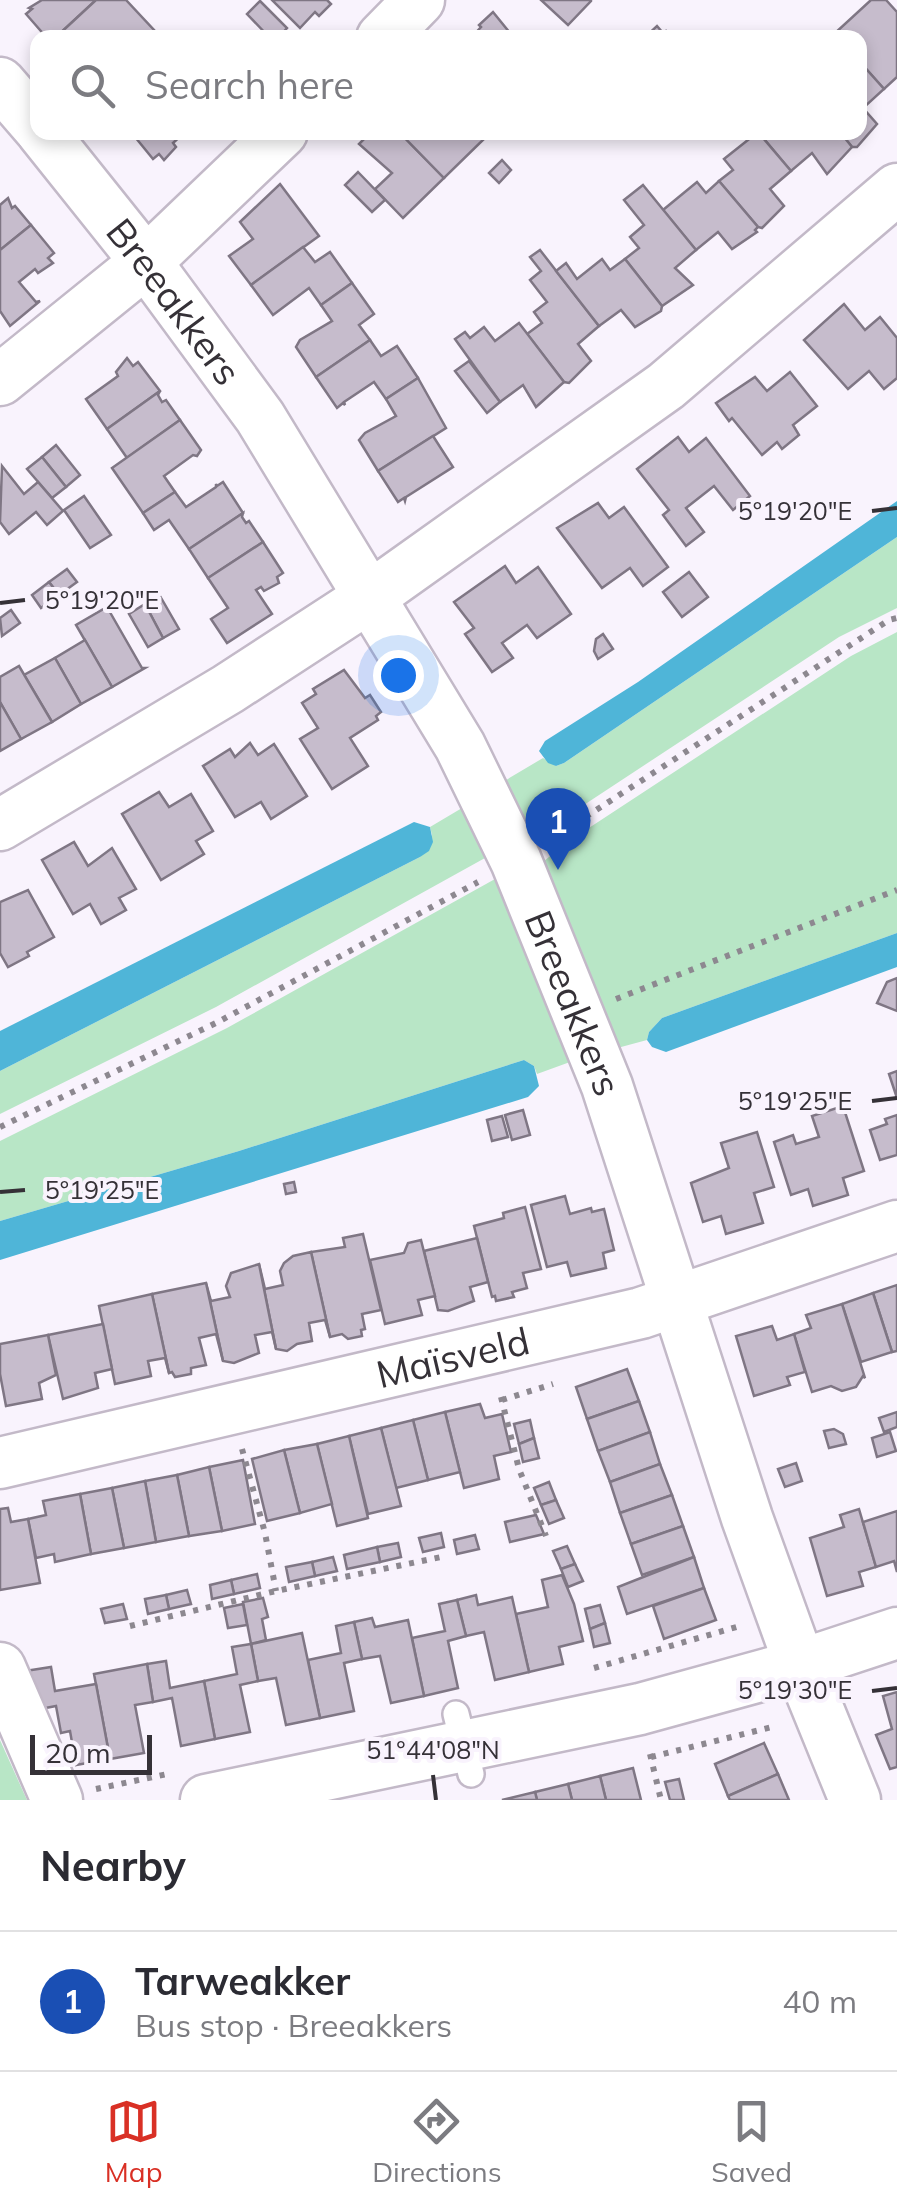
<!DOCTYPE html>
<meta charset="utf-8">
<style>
:root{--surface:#fff;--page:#f2f2f3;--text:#2b2b33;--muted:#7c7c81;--line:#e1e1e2;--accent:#d93025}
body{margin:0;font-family:Mulish,sans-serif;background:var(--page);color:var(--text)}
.scale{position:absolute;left:30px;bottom:25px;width:122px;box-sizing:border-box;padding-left:10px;border:5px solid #353137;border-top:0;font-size:28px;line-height:35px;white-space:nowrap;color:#353137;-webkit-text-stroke:8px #f9f3fd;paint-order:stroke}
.you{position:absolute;left:398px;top:675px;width:35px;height:35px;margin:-25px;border:8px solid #fff;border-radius:50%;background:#1a73e8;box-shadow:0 0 0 15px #1a73e833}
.badge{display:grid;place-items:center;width:65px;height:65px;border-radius:50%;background:var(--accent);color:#fff;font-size:32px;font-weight:700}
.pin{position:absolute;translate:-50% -82px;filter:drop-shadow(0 2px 5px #0008)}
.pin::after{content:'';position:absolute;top:52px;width:35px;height:30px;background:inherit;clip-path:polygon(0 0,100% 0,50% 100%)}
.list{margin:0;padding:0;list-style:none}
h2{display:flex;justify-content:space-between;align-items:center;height:130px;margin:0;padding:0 40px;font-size:42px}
h2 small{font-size:32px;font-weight:400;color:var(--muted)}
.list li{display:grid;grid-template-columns:65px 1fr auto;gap:30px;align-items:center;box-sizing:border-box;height:140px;padding:0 40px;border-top:2px solid var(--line)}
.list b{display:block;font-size:38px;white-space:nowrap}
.list p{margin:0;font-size:32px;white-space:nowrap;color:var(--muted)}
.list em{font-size:32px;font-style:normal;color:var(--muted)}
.icon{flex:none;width:55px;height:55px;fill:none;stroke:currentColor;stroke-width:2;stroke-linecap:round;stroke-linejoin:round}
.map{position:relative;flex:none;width:897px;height:1800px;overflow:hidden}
.search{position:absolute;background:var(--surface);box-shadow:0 5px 15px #0003;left:30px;right:30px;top:30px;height:110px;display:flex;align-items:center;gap:25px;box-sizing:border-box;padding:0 35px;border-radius:20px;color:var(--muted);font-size:38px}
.sheet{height:270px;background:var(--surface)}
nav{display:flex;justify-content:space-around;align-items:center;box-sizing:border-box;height:140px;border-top:2px solid var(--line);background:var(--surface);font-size:28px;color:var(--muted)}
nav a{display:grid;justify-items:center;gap:5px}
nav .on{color:var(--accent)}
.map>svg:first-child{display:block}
</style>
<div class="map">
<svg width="897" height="1800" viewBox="0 0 897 1800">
<rect width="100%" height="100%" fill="#f9f3fd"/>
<g fill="#b8e6c6">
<polygon points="897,537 897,608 839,637 555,824 524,834 501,783 543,758 556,766 564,763"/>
<polygon points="897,632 897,933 662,1018 649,1032 647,1040 610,1050 538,866 566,843 851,656"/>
<polygon points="462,808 485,858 216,1007 0,1114 0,1071 420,857 432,835 430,827"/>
<polygon points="495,879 532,962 570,1062 537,1074 534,1066 524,1060 239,1151 0,1221 0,1141 227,1028"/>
<polygon points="0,1740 27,1800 0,1800"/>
</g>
<g fill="#4fb5d8">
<polygon points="897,501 897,537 564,763 556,766 548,763 539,751 545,741 638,682"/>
<polygon points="414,822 430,827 433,842 429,851 420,857 0,1071 0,1031"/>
<polygon points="897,933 897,967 666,1052 652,1047 647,1040 649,1032 662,1018"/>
<polygon points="524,1060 534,1066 539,1086 528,1097 0,1260 0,1221 239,1151"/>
</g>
<g fill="#c6bccc" stroke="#7f7684" stroke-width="2.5">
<polygon points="42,0 96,0 55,38 47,38 26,14 32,9 29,8"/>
<polygon points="96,0 126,0 154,30 146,38 55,38"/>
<polygon points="272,0 327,0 331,4 319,16 315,12 300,28"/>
<polygon points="541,0 591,0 591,1 568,25"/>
<polygon points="871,0 886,0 897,12 897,77 884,89 860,62 860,38 838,38 834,34"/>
<polygon points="260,1 287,28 278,38 270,38 247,14"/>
<polygon points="493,12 514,38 471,38 481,27 479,25"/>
<polygon points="657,26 663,33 666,31 672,38 644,38"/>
<polygon points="860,62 884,89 863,108 877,124 857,147 852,147 840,132 860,132"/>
<polygon points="131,132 185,132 173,143 176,147 164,160 159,154 153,159"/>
<polygon points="371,132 399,132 444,178 403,218 375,189 392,173 359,144"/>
<polygon points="399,132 479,132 485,138 444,178"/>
<polygon points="758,132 840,132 852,147 827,174 812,153 791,171"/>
<polygon points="758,132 791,171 770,189 784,206 762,228 758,227 719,181 733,170 724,159"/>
<polygon points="502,160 511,170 499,183 489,173"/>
<polygon points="358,172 385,200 372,212 345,185"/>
<polygon points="719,181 758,227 755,230 757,232 732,249 718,232 696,250 663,210 697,182 706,193"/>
<polygon points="280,184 319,236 251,285 229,256 253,239 240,222"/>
<polygon points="643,185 696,250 675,268 693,285 662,306 625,259 639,248 630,237 644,225 624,200"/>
<polygon points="8,198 12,208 15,206 31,225 0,250 0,205"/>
<polygon points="31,225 54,253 48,258 53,263 38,273 35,269 19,282 36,302 40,301 10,326 0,311 0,250"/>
<polygon points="303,247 315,262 330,252 352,283 321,305 309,288 273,315 251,285"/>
<polygon points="540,250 599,326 578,344 591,361 569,383 564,382 527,334 542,323 534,312 547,302 530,280 541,271 530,257"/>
<polygon points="602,259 610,270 625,259 662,306 661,311 635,327 621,310 599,326 556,271 566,263 577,279"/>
<polygon points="352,283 374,314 359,325 370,340 316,377 296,347 300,340 332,321 321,305"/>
<polygon points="844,304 865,330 880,317 897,338 897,378 884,389 869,371 848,389 804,340"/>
<polygon points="519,323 564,382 536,407 523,385 500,402 455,339 465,332 470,338 484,327 495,341"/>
<polygon points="370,340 381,356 397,346 418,378 386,399 374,382 344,402 345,405 343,403 337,408 316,377"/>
<polygon points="127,358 133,366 138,362 160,391 107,429 86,399 118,376 116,372"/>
<polygon points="469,361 500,402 487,413 455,371"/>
<polygon points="790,372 817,406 793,425 799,435 782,449 777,442 762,455 732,418 729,421 716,403 755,377 767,391"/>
<polygon points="418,378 446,428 378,471 359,440 365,433 396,416 386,399"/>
<polygon points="160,391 158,395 162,402 166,400 180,420 127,458 107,429"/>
<polygon points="180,420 201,450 197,456 193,455 164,476 175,492 143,513 112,468"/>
<polygon points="433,436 453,467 406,497 405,501 404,498 398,502 378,471"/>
<polygon points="678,437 689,452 706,438 750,496 733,510 714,486 686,508 704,532 686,546 663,515 669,510 637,469"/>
<polygon points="56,445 80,475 66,487 42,457"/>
<polygon points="42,457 66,487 52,498 27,469"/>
<polygon points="2,466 24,494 38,482 63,511 47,525 36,512 9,534 0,522"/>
<polygon points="223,482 243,513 189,549 169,520 154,530 143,513 175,492 186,507 216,487 216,484 217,486"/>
<polygon points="84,496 111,535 90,548 64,510"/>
<polygon points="598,503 609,518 624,507 668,567 643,586 630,568 602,588 557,528"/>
<polygon points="243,513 242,517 246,523 249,521 263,542 208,578 189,549"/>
<polygon points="263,542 283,573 277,577 279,583 264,591 261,587 256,590 272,614 227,643 211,619 228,608 208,578"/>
<polygon points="505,566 516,583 538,567 571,614 537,638 527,625 502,643 513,658 492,672 465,634 474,628 454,602"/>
<polygon points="67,569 77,582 59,595 49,582"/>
<polygon points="689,572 708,597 682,617 663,592"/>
<polygon points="49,582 59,595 41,608 32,595"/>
<polygon points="160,596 179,629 163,638 145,604"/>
<polygon points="145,604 163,638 148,647 129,614"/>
<polygon points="107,607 142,668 145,668 112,687 76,625"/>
<polygon points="11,610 20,623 2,636 0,618"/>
<polygon points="603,634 613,649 598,659 594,651 596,639"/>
<polygon points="85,640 112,687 81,704 55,658"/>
<polygon points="55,658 81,704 52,722 24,675"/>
<polygon points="19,666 52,722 21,739 0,702 0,677"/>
<polygon points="344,670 365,698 370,695 381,712 376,716 378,720 350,738 368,766 332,789 300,739 318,728 302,703 316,694 313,689"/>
<polygon points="0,702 21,739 0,751"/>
<polygon points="250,743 258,755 274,744 307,796 271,819 261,802 235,817 203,766 230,749 235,757"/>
<polygon points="159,792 169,807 191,794 213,831 196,841 204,854 161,880 122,814"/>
<polygon points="74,842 88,866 112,848 136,889 119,898 126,910 101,924 90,904 73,914 42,860"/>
<polygon points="28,890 54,937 27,952 29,956 8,967 0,953 0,902"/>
<polygon points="897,978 897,1011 877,1003 887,982"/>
<polygon points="897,1071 897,1098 889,1074"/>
<polygon points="843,1106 864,1171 843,1178 848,1195 813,1206 808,1189 791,1195 774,1142 793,1135 796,1144 819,1137 812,1116"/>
<polygon points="523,1110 530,1135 512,1140 505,1115"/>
<polygon points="897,1115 897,1155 880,1160 870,1130 887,1124 885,1119"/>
<polygon points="502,1116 508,1137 492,1141 487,1120"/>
<polygon points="757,1132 774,1187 754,1193 763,1223 726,1234 721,1216 703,1222 691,1183 729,1168 721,1143"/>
<polygon points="294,1182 296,1192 286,1194 284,1184"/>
<polygon points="565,1196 570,1214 591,1208 592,1212 604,1209 614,1250 603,1253 606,1268 571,1276 567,1262 547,1267 531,1205"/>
<polygon points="525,1207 541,1269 523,1273 527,1288 512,1292 514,1297 496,1301 495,1296 492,1297 474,1226 504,1218 503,1213"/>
<polygon points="363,1234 381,1310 362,1314 365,1329 361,1330 362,1336 348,1339 342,1334 330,1337 311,1252 345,1247 343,1238"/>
<polygon points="477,1238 488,1282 470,1287 474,1301 448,1311 438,1310 424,1251"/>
<polygon points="421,1240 435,1296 418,1300 422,1315 385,1324 370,1260 404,1253 408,1243"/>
<polygon points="311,1252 330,1337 325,1320 309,1323 312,1341 297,1344 287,1351 276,1349 259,1264 265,1289 283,1285 280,1271 284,1263 293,1256"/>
<polygon points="259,1264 276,1349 272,1332 255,1335 259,1353 234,1363 223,1361 206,1283 211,1301 230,1297 226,1286 231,1273"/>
<polygon points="206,1283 223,1361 216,1334 199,1338 206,1365 191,1368 191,1374 175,1377 172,1372 169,1373 152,1294"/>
<polygon points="897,1285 897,1351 892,1352 873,1293"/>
<polygon points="873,1293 892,1352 861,1362 842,1304"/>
<polygon points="152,1294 169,1373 165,1358 148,1361 151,1376 115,1384 99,1306"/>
<polygon points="842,1304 865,1378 863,1376 856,1387 842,1391 831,1386 812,1392 794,1334 811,1328 806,1315"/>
<polygon points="103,1324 112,1369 95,1373 98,1388 63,1399 48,1335"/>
<polygon points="772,1326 777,1340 794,1334 805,1372 787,1377 790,1385 754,1396 736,1336"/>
<polygon points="48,1335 56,1375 39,1383 42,1399 6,1406 0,1374 0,1344"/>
<polygon points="627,1369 639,1401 587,1419 576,1387"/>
<polygon points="639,1401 650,1432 598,1451 587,1419"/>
<polygon points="480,1404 485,1418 502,1414 511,1452 494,1456 499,1479 464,1488 445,1412"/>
<polygon points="445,1412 460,1472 428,1480 413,1420"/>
<polygon points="897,1412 897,1427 884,1432 879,1418"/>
<polygon points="413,1420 428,1480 396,1488 381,1428"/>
<polygon points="530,1420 534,1438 519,1444 514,1424"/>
<polygon points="381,1428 401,1506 368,1514 349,1436"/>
<polygon points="834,1429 843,1434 846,1444 829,1448 824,1431"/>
<polygon points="650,1432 660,1464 610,1482 598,1451"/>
<polygon points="890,1432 896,1451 877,1457 872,1438"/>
<polygon points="349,1436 368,1518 337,1526 317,1444"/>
<polygon points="534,1438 539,1458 523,1462 519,1444"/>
<polygon points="317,1444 332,1504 300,1513 284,1450"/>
<polygon points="284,1450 300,1513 267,1521 252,1459"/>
<polygon points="243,1460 255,1524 222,1531 209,1467"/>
<polygon points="796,1463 802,1481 785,1487 778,1469"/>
<polygon points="660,1464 672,1495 620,1513 610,1482"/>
<polygon points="209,1467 222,1531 189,1536 177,1475"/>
<polygon points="177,1475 189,1536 156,1542 145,1481"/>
<polygon points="145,1481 156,1542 124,1548 112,1488"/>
<polygon points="549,1482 556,1500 541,1505 534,1488"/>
<polygon points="112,1488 124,1548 91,1554 80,1494"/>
<polygon points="80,1494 91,1554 55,1562 54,1554 36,1558 28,1519 46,1515 43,1501"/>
<polygon points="672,1495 683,1526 631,1544 620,1513"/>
<polygon points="556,1500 564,1518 549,1524 541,1505"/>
<polygon points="8,1508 11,1522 28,1519 40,1583 0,1590 0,1509"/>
<polygon points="859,1509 876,1567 859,1572 863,1586 827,1596 810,1538 844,1527 840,1515"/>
<polygon points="897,1511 897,1572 894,1561 876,1567 863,1522"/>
<polygon points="536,1515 544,1534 510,1542 505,1522"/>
<polygon points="683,1526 694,1557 642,1575 631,1544"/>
<polygon points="441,1533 444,1547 423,1552 419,1538"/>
<polygon points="475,1535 479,1549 457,1554 454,1540"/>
<polygon points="398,1543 401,1557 380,1562 377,1547"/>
<polygon points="567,1546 575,1564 561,1569 553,1551"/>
<polygon points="377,1547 380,1562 347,1569 344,1555"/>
<polygon points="333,1557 337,1571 315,1576 312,1562"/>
<polygon points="694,1557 704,1588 627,1614 618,1587"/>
<polygon points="312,1562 315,1576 289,1582 286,1567"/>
<polygon points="575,1564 583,1581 568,1587 561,1569"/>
<polygon points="257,1574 260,1588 234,1594 231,1580"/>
<polygon points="562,1575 574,1604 583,1641 559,1647 563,1664 529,1672 516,1614 548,1607 542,1580"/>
<polygon points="231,1580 234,1594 212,1599 210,1585"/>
<polygon points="704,1588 716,1620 664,1639 653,1606"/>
<polygon points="187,1590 191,1604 169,1609 166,1595"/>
<polygon points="166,1595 169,1609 148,1614 145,1599"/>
<polygon points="476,1595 478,1605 512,1597 529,1672 495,1680 484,1632 466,1636 457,1600"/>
<polygon points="263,1598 268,1617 262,1619 266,1640 251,1644 243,1602"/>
<polygon points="457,1600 466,1636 448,1641 458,1688 424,1696 412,1638 445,1631 439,1604"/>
<polygon points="123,1604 127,1619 105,1623 101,1609"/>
<polygon points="243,1604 247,1625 228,1628 224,1608"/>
<polygon points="600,1605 605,1623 590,1629 585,1609"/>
<polygon points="372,1618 375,1627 408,1620 424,1696 391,1703 380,1656 362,1659 354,1622"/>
<polygon points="354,1622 362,1659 344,1663 354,1711 320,1718 308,1660 341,1653 336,1626"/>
<polygon points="605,1623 610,1643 594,1647 590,1629"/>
<polygon points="302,1633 320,1718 286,1725 276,1678 258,1681 251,1644"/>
<polygon points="251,1644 258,1681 240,1685 250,1732 215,1739 204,1681 237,1674 232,1647"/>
<polygon points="166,1661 170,1688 204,1681 215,1739 181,1746 172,1698 153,1702 147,1664"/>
<polygon points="147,1664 153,1702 135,1705 144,1753 110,1759 94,1674"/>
<polygon points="51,1667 55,1691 96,1684 110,1759 76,1765 70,1731 61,1733 56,1706 35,1710 19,1672"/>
<polygon points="897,1692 897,1767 890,1769 876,1735 892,1729 883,1696"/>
<polygon points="764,1743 778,1774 728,1796 715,1764"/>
<polygon points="633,1768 641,1800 606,1800 600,1776"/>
<polygon points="778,1774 789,1800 730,1800 728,1796"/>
<polygon points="600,1776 606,1800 572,1800 568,1784"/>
<polygon points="679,1779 684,1800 670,1800 665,1782"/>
<polygon points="568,1784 572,1800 537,1800 535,1792"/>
<polygon points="535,1792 537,1800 502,1800"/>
</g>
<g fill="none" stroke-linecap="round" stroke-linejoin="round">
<g stroke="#c3b9c8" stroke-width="30">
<polyline id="lane" points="456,1714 471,1774"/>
</g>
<g stroke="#c3b9c8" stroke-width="55">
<g id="street">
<polyline points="382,38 419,0"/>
<polyline points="0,83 38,127"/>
<path id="s1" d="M42,132l104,130 114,155 200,329 56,115 91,225 140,432 53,147 55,135"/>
<polyline points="0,380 146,262 282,132"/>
<polyline points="0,825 228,689 371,596 666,386 897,189"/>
<path id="s2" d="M0,1463l641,-150 256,-87"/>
<polyline points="0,1668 57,1800"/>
<polyline points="206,1800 640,1709 800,1665 897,1633"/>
</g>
</g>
<g stroke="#8d8890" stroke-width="6" stroke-dasharray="5 8" stroke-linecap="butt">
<polyline points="553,838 889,620 897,618"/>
<polyline points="616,999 897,890"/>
<polyline points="0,1127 216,1023 478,882"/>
<polyline points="501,1397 519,1469 546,1536"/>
<polyline points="502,1400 553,1384"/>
<polyline points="242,1449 265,1533 276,1591"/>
<polyline points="130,1626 276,1591 446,1556"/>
<polyline points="594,1668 740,1626"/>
<polyline points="650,1754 661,1800"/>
<polyline points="651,1757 776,1726"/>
<polyline points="96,1789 172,1773"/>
</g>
<use href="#lane" stroke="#fff" stroke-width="25"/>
<use href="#street" stroke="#fff" stroke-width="50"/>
</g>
<path fill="none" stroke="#353137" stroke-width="4" d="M872,511l25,-3M0,603l25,-3M872,1101l25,-3M0,1192l25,-2M872,1691l25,-3M433,1775l3,25"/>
<g text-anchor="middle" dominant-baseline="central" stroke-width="8" stroke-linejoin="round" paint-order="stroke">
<g font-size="38" fill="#353137" stroke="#f9f3fd">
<text stroke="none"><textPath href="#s1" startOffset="215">Breeakkers</textPath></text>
<text stroke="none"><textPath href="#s1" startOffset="1025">Breeakkers</textPath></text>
<text stroke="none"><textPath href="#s2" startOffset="465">Maïsveld</textPath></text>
</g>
</g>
<g font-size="25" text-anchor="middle" fill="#353137" stroke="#f9f3fd" stroke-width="8" stroke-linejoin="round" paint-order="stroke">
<text x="795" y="520">5°19'20"E</text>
<text x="102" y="609">5°19'20"E</text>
<text x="795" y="1110">5°19'25"E</text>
<text x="102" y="1199">5°19'25"E</text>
<text x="795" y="1699">5°19'30"E</text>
<text x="433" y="1759">51°44'08"N</text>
</g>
</svg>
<div class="scale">20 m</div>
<div class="you"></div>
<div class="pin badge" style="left:558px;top:870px;background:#1a4fb4">1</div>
<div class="search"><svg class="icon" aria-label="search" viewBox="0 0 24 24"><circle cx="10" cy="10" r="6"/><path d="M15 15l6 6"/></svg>Search here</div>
</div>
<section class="sheet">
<h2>Nearby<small></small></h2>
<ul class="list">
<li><span class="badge" style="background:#1a4fb4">1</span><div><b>Tarweakker</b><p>Bus stop · Breeakkers</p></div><em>40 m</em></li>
</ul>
</section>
<nav>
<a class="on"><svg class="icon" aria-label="map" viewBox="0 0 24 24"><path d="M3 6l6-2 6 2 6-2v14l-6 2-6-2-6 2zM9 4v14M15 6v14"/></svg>Map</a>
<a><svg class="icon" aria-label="directions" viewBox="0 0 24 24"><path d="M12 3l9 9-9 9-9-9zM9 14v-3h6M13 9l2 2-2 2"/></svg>Directions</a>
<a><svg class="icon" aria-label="saved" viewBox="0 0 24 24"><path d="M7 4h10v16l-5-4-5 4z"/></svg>Saved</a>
</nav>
